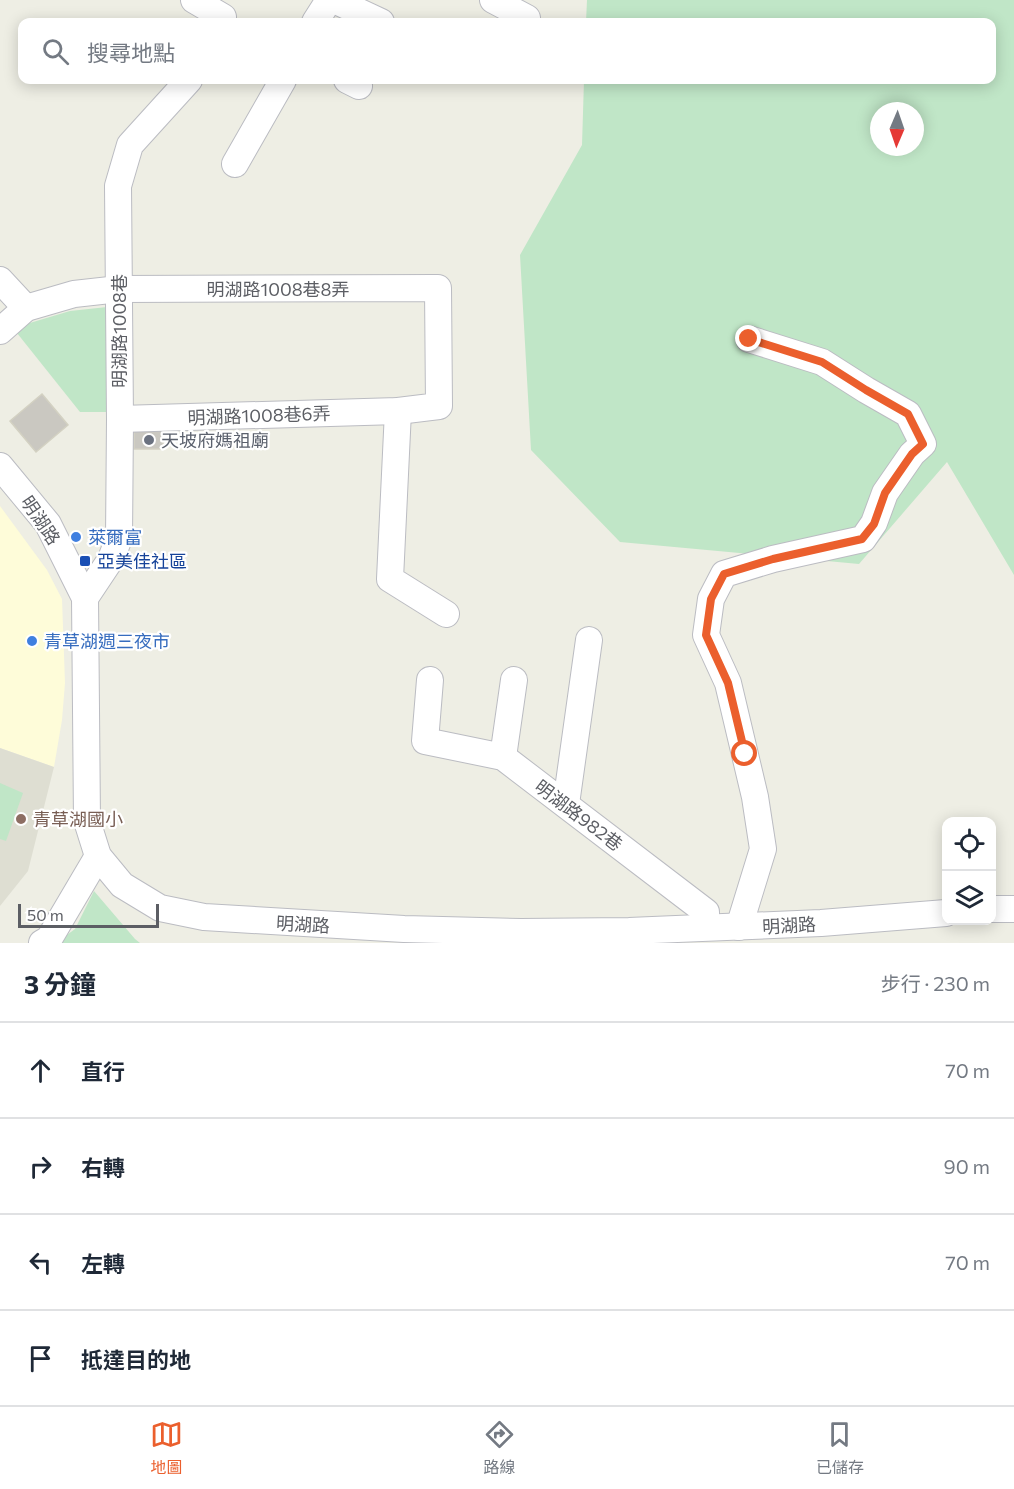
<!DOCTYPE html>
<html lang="zh-TW">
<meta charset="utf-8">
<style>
:root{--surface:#fff;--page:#f6f6f7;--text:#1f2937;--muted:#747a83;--line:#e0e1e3;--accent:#eb5f2d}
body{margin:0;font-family:Commissioner,"Noto Sans TC",sans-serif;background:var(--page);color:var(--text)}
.controls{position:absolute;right:18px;bottom:18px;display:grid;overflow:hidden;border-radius:12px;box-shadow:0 3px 15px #0003}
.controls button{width:54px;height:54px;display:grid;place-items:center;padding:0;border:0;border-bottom:2px solid var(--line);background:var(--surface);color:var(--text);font:30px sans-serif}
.compass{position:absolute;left:870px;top:102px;width:54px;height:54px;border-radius:50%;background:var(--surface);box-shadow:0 3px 15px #0003;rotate:182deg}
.scale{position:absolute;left:18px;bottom:15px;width:141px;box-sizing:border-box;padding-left:6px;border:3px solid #5c5e64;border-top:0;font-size:16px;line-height:21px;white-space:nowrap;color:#5c5e64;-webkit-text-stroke:4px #fff;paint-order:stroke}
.stop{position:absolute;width:18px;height:18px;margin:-14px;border:4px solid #eb5f2d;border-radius:50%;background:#fff}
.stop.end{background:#eb5f2d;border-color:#fff;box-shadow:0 2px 6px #0008}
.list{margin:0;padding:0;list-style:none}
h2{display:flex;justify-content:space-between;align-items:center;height:78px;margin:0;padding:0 24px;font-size:26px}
h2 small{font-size:20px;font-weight:400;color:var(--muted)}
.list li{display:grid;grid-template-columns:39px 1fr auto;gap:18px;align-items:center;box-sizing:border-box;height:96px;padding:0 24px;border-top:2px solid var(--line)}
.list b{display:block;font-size:22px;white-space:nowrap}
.list em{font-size:20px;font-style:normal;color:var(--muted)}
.icon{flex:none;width:33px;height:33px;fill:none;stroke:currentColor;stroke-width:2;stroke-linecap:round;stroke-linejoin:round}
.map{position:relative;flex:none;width:1014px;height:943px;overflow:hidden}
.search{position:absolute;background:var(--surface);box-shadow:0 3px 15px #0003;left:18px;right:18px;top:18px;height:66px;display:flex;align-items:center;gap:15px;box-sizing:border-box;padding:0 21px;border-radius:12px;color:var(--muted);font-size:22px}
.sheet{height:462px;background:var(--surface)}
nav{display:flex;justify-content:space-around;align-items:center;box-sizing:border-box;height:84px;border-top:2px solid var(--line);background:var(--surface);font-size:16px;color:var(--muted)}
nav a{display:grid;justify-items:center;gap:3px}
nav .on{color:var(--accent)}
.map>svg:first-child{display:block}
</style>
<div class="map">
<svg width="1014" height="943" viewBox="0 0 1014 943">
<rect width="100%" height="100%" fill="#eeeee4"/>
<polygon fill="#fefcd9" points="0,506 47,570 62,599 65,683 62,720 54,767 0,748"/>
<polygon fill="#deded2" points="0,748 54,767 28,871 0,906"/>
<g fill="#c0e6c7" fill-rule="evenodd">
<path d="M587,0h427v575l-67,-113 -88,102 -239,-22 -89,-92 -11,-195 62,-110 2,-65h408v-58h-406zM879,111h36v36h-36z"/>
<polygon points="107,307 110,412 80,412 13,328 70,311"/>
<polygon points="0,783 23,793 6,841 0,839"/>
<polygon points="94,891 135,939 140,943 56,943 75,929"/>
</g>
<g fill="#cac8c1" stroke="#d3d1c2" stroke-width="1.5">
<polygon points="42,394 68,425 36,452 10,421"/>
<rect x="134" y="430" width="29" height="19"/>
</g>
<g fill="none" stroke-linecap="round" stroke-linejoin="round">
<g stroke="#bbbcc2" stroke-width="28">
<g id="minor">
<polyline points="194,0 223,17"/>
<polyline points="334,0 381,22"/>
<polyline points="493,0 527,18"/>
<polyline points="315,22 329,0"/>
<polyline points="347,80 359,86"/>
<polyline points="235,164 283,80"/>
<polyline points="0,280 26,308"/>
<polyline points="0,331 26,308 74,294 119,289 438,288 439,406 398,411 120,419"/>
<polyline points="398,411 390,579 446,614"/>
<polyline points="0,466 48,524 85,598 87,821 98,856 122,885 160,908 204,917 404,929 521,932 629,931 821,923 946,913"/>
<polyline points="85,598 111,559 119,538 120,419 118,186 130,145 189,80"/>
<polyline points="430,680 425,741 503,757 706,912 706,927"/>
<polyline points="503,757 514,680"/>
<polyline points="566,804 589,640"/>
<polyline points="992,909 1014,909"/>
<polyline points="739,927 763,849 755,797 728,683 706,635 711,599 724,574 773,559 863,539 874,523 885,493 912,454 923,444 908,414 866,390 822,362 749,339"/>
<polyline points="42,943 49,939 98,856"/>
</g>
</g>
<use href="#minor" stroke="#fff" stroke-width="26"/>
</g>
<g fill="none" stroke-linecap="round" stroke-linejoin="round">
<polyline stroke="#eb5f2d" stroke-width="8" points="745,754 728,683 706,635 711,599 724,574 773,559 862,539 874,524 885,493 912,454 923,444 908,414 866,390 822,362 749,339"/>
</g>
<circle fill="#6b7280" stroke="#fff" stroke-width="2" cx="149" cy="440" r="6"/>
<g fill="#3f7fe0" stroke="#fff" stroke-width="2">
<circle cx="76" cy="537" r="6"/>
<circle cx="32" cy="641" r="6"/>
</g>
<rect fill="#1a4fb4" stroke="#fff" stroke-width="2" x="79" y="555" width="12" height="12" rx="3"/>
<circle fill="#8d6e63" stroke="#fff" stroke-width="2" cx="21" cy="819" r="6"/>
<g text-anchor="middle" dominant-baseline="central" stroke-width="4.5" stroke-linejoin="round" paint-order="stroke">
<g font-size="18" fill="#5c5e64" stroke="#fff">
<text x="278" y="289">明湖路1008巷8弄</text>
<text transform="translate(119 331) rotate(-90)">明湖路1008巷</text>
<text transform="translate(259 415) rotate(-2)">明湖路1008巷6弄</text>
<text transform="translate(41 520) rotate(56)">明湖路</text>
<text transform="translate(579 815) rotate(37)">明湖路982巷</text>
<text transform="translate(303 924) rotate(3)">明湖路</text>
<text transform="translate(789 925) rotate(-3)">明湖路</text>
</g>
<g font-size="18" fill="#5b616d" stroke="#fff" text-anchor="start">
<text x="161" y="440">天坡府媽祖廟</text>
</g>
<g font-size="18" fill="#366cbe" stroke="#fff" text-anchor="start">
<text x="88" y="537">萊爾富</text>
<text x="44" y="641">青草湖週三夜市</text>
</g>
<g font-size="18" fill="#164399" stroke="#fff" text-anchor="start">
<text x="97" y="561">亞美佳社區</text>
</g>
<g font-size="18" fill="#785e54" stroke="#fff" text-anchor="start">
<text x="33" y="819">青草湖國小</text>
</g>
</g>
</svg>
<div class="controls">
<button><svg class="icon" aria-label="locate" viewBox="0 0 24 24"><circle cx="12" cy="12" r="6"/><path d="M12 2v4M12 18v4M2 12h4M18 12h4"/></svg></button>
<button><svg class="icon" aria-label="layers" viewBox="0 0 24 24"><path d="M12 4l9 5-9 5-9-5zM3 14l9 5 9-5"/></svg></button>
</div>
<svg class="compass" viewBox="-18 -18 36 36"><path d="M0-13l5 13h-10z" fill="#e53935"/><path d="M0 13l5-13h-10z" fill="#747a83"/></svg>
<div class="scale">50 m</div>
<div class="stop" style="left:745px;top:754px"></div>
<div class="stop end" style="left:749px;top:339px"></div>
<div class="search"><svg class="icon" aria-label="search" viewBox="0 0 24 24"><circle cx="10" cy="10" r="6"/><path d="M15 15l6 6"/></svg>搜尋地點</div>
</div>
<section class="sheet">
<h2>3 分鐘<small>步行 · 230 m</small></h2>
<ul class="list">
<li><svg class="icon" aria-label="ahead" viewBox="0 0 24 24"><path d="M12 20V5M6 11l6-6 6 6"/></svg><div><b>直行</b></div><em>70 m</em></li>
<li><svg class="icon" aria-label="right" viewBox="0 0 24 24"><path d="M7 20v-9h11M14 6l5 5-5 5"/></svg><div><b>右轉</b></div><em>90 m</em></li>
<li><svg class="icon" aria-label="left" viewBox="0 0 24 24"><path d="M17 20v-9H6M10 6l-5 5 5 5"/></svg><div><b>左轉</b></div><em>70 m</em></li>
<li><svg class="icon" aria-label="arrive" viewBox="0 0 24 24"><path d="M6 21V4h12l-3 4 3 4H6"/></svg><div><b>抵達目的地</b></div></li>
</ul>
</section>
<nav>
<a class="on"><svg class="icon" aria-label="map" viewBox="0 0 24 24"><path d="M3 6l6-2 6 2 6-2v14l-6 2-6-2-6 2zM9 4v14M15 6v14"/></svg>地圖</a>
<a><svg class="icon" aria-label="directions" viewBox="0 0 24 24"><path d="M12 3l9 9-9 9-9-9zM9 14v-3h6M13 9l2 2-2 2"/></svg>路線</a>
<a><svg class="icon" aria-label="saved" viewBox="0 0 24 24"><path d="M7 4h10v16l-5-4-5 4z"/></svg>已儲存</a>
</nav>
